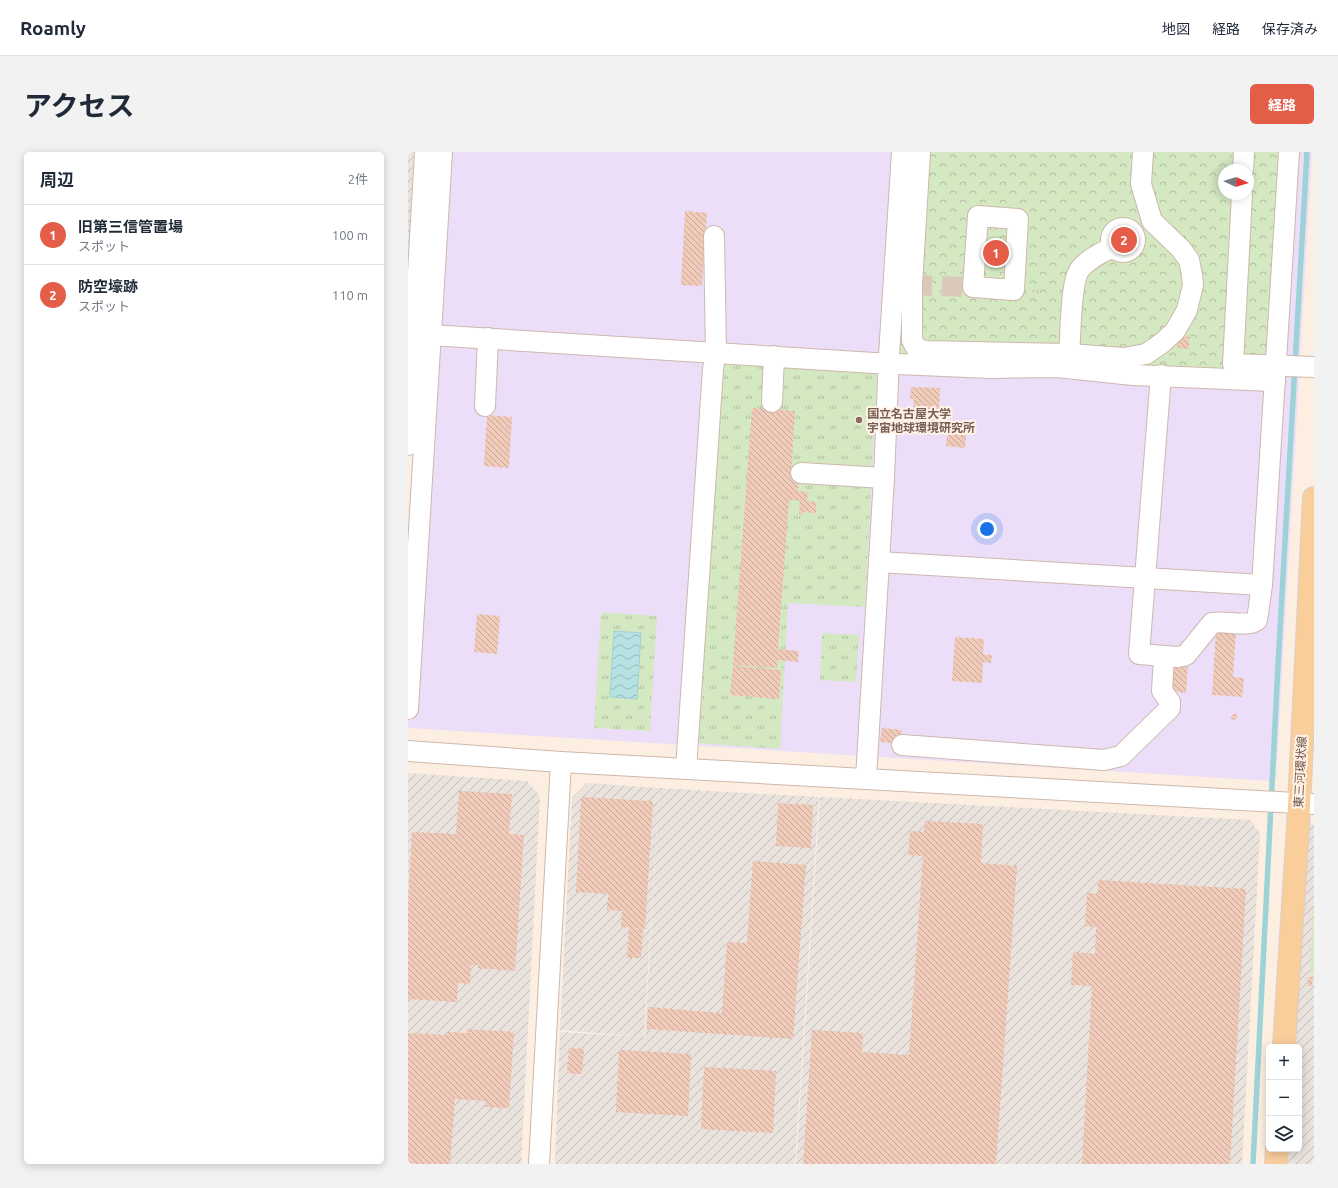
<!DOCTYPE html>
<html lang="ja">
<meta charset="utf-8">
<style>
:root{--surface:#fff;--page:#f2f2f3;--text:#1f2937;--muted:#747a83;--line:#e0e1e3;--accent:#e45d48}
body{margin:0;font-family:Ubuntu,"Noto Sans JP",sans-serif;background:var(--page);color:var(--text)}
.controls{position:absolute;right:12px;bottom:12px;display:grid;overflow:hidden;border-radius:6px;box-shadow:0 2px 10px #0003}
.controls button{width:36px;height:36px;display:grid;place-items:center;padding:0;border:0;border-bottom:1px solid var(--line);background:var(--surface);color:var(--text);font:20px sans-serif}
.compass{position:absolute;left:810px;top:12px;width:36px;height:36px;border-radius:50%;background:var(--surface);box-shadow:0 2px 10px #0003;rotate:94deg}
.you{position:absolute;left:579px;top:377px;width:14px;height:14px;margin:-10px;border:3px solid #fff;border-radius:50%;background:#1a73e8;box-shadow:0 0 0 6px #1a73e833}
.badge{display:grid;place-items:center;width:26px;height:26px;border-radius:50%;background:var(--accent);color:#fff;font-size:13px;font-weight:700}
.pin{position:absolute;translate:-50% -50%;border:2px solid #fff;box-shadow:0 1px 4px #0006}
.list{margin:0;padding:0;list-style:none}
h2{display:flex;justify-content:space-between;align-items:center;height:52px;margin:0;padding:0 16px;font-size:17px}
h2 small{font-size:13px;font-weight:400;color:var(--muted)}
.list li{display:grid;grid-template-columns:26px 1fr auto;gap:12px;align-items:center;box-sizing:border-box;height:60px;padding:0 16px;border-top:1px solid var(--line)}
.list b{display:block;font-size:15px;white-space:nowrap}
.list p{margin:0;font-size:13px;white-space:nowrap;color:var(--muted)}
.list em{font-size:13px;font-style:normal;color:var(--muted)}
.icon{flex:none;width:22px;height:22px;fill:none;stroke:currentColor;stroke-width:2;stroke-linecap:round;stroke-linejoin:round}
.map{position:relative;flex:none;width:906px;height:1012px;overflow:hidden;border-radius:6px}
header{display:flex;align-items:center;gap:24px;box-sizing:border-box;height:56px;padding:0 20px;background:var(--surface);border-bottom:1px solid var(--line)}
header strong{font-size:19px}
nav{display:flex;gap:22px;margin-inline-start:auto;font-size:14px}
.intro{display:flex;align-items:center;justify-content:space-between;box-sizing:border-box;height:96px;padding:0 24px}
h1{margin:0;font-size:28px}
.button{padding:10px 18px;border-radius:6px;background:var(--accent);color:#fff;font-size:14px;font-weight:700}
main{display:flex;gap:24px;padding:0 24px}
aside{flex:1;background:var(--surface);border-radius:6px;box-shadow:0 2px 10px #0003}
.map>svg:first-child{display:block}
</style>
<header>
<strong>Roamly</strong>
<nav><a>地図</a><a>経路</a><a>保存済み</a></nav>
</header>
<div class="intro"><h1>アクセス</h1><a class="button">経路</a></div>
<main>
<aside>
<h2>周辺<small>2件</small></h2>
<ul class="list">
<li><span class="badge">1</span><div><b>旧第三信管置場</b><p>スポット</p></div><em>100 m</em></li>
<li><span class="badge">2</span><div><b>防空壕跡</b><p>スポット</p></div><em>110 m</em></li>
</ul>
</aside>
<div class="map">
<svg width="906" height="1012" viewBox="0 0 906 1012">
<defs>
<pattern id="industrial-furrows" width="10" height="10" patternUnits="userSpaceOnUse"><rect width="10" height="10" fill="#eae2dd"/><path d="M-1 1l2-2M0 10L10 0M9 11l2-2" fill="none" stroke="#c2bab5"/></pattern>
<pattern id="grass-tufts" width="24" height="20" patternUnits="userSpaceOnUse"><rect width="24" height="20" fill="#d4e8c1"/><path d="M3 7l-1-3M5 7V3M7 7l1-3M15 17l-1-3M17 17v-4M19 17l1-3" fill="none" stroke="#b0bf9f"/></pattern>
<pattern id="park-crowns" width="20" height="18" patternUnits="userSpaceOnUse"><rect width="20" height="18" fill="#d4e8c1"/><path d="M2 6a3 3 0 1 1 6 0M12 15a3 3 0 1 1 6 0" fill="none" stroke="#b0bf9f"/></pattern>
<pattern id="water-waves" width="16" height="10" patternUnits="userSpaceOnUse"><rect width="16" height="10" fill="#b7e2e4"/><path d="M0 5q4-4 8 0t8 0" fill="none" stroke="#99babb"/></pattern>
<pattern id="building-back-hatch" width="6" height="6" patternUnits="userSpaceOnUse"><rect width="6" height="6" fill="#f0cbba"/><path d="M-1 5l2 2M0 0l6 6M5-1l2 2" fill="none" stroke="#c7a799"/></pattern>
</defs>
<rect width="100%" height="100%" fill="#fcefe1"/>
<g fill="url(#industrial-furrows)">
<polygon points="0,0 6,0 0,111"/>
<polygon points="0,621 119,629 132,644 113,1012 0,1012"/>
<polygon points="179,631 251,636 236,885 152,878 164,646"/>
<polygon points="251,636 411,645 387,1012 147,1012 152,880 237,885"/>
<polygon points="412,645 842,668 852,681 834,1012 388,1012"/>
<polygon points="900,671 906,672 906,1012 880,1012 881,997 891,997 891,895 887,895"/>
</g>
<path fill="#ecdef8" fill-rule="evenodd" d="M29,0h875l-36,626 -5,3 -863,-53v-82zM816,18h24v24h-24z"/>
<g fill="url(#grass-tufts)">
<polygon points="317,210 469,220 457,455 380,451 372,597 287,591 310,217"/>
<polygon points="193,460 249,464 242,579 186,576"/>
<polygon points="414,481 451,483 448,530 412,528"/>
</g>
<path fill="url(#park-crowns)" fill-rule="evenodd" d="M502,0h377l-16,222 -375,-19zM816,18h24v24h-24z"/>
<polygon fill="#d4e8c1" points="906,748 906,820 902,820"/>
<polygon fill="url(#water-waves)" stroke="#9dd2d6" points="206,479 233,481 229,547 202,545"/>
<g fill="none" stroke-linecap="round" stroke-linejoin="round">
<polyline stroke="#9dd2d6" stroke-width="5.5" points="845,1012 870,513 899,0"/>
</g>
<g fill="url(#building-back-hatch)">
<polygon points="277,59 299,61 294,134 273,133"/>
<polygon points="770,184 781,185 781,197 769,196"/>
<polygon points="503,235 532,236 531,266 505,264 506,247 502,247"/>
<polygon points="344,256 387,259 383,325 391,325 390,339 400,340 399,349 408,350 408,361 395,360 395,363 391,362 392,349 381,348 370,497 391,499 390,510 369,508 369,516 325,513"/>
<polygon points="79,263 104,265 101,316 76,314"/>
<polygon points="513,267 525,267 524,279 512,279"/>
<polygon points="540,271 559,273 557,296 538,294"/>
<polygon points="69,462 92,464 89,502 66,500"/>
<polygon points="808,479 828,480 825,525 836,526 834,545 804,543"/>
<polygon points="547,485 576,487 575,502 584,503 583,511 575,510 574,531 544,529"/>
<polygon points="325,514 373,518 371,547 322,543"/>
<polygon points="764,514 780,515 778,541 762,539"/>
<polygon points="824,562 829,562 828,568 823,567"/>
<polygon points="474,576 494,578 492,592 472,590"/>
<polygon points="51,639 104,642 101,682 116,683 107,819 70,816 70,813 63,813 62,832 50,831 49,850 0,847 0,751 4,680 48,682"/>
<polygon points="173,645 245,649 237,777 213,775 214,759 199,758 200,742 168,740"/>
<polygon points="370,651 405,653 403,696 368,694"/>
<polygon points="517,669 575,672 573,711 609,714 588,1012 395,1012 404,878 455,881 454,900 501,903 515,704 500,703 502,679 516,680"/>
<polygon points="345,709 398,713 385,887 239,877 240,855 314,861 319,790 339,791"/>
<polygon points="690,728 838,737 822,1012 674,1012 684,834 663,833 665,800 687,802 688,775 677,774 679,741 690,742"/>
<polygon points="221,776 235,777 233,806 219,806"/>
<polygon points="900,825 905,825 904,834 900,834"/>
<polygon points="59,877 106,880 101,956 77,955 77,949 47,947 42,1012 0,1012 0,881 39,883 40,880 59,881"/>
<polygon points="161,896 176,897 174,922 159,921"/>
<polygon points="211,898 283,902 280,964 208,960"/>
<polygon points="296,915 368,919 365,981 293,977"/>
</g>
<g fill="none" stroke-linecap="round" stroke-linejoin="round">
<polyline stroke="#dac8bb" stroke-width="20" stroke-dasharray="20 10" stroke-linecap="butt" points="504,133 565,135"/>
<g stroke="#ceb8ac" stroke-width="22">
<g id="minor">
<polyline points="512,0 504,133 504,188 508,196 517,199 661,202 716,206 738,202 754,191 767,179 779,158 785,133 784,123 781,108 773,97 744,69 733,32 735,0"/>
<polyline points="835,18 836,0"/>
<polyline points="834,42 825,212 906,215"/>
<polygon points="570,64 610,67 606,138 565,135"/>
<circle cx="715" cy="88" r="12"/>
<polyline points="22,183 466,211 583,216 649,215 725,223 867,229"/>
<path d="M661,202c2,-18 1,-72 11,-85 8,-10 21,-16 33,-22"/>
<path d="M753,223l-22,279 39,3 8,-2 26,-32c13,-3 36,5 45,-3l5,-35 27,-433"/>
<polyline points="364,250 366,204"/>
<polyline points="77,254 80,186"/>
<polyline points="0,293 17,0"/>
<polyline points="393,321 476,326"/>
<polyline points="471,410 854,433"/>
<polyline points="0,557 34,0"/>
<polyline points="494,593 696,608 713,604 762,556 762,550 754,539 756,504"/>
<polyline points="0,599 153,610 906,652"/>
<polyline points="278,617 305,217 308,200 306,84"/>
<polyline points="458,626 476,326 481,204 494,0"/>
<polyline points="131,1012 153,610"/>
</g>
</g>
<g stroke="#d8cfcc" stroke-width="24">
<g id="major">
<polyline points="876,895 890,674 906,346"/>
<polyline points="868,1012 869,997"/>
</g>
</g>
<polyline stroke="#d5ae9d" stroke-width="2.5" stroke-dasharray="1 3" stroke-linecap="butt" points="625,139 633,140"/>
<use href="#minor" stroke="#fff" stroke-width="20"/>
<use href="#major" stroke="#f9ce9b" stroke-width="22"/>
</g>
<circle fill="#8d6e63" stroke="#fff3e7" stroke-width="1.5" cx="451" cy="268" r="4"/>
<g text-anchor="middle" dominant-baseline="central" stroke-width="4" stroke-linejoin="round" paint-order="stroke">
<g font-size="12" font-weight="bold" fill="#785e54" stroke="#fff3e7" text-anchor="start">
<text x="459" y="261">国立名古屋大学<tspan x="459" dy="14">宇宙地球環境研究所</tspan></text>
</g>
<g font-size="12" fill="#725449" stroke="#fff3e7">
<text transform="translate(892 620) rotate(-87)">東三河環状線</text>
</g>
</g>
</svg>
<div class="controls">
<button>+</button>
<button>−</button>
<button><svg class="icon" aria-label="layers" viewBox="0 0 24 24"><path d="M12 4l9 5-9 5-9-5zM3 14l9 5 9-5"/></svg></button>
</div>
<svg class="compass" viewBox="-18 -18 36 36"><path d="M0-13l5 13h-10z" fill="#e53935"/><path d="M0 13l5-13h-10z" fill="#747a83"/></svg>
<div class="you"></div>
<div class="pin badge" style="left:588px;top:101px">1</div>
<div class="pin badge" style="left:716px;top:88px">2</div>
</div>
</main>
